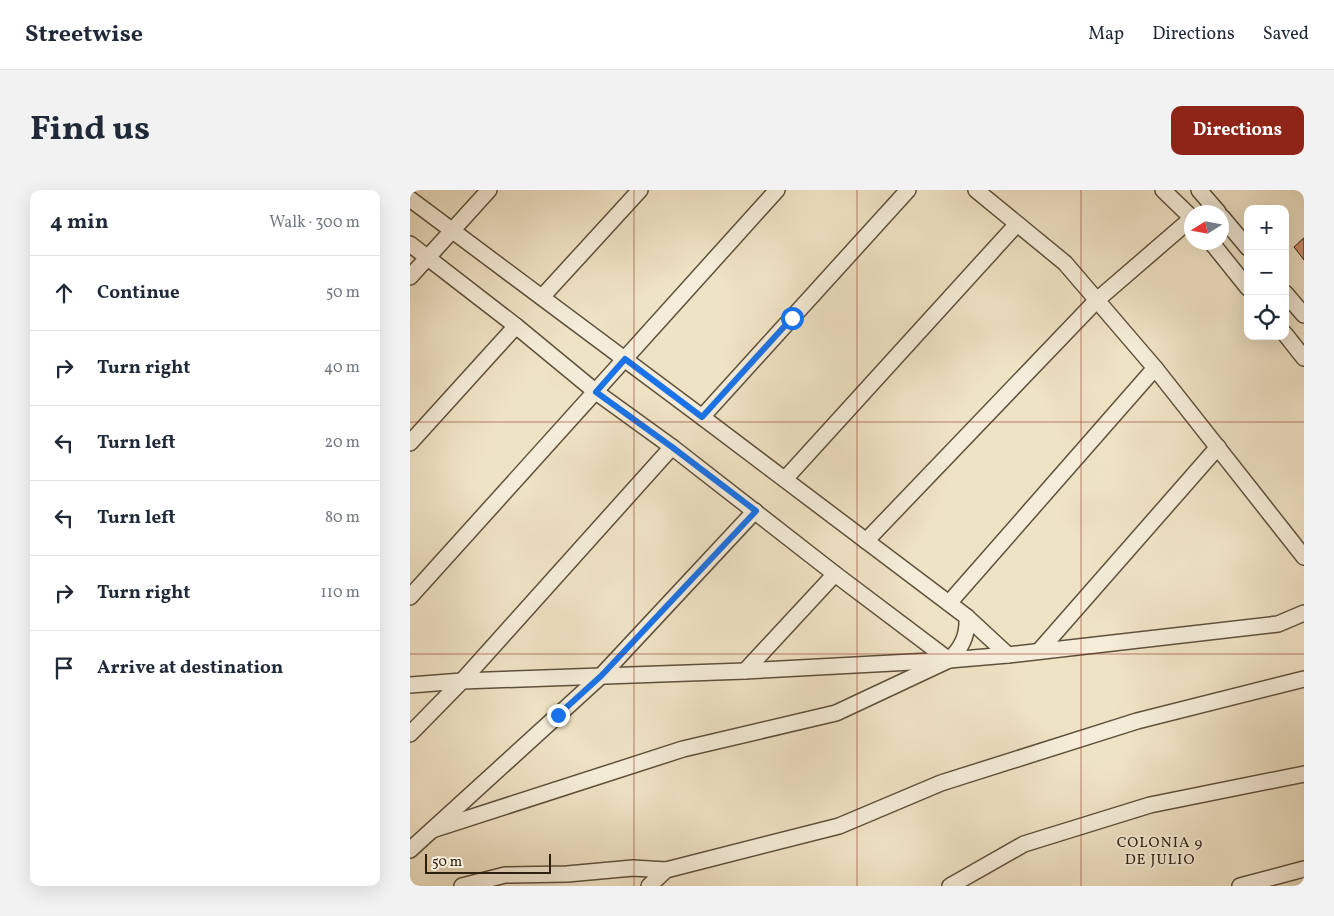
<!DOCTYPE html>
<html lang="en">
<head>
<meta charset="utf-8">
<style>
	body { margin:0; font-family:Vollkorn,serif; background:#f2f2f3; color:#1f2937 }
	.controls { position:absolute; right:15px; top:15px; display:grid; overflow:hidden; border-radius:10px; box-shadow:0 5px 20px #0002 }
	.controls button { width:45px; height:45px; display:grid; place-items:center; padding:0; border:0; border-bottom:1px solid #e0e1e3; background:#fff; color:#1f2937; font:25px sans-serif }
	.compass { position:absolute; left:774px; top:15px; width:45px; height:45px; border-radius:50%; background:#fff; box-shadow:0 5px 20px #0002; rotate:259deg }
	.scale { position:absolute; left:15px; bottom:12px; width:126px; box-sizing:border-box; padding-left:5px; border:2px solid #2d200f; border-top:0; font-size:14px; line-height:18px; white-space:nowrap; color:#2d200f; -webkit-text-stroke:4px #f5edd9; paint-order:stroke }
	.stop { position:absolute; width:15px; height:15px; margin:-11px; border:4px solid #1a73e8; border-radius:50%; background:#fff }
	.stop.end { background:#1a73e8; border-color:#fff; box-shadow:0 1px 5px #0008 }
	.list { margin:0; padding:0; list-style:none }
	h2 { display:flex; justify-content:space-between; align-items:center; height:65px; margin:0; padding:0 20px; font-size:21px }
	h2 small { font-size:16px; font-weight:400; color:#747a83 }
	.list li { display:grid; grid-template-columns:32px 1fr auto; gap:15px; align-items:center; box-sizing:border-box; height:75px; padding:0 20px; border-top:1px solid #e0e1e3 }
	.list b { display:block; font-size:19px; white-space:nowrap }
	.list em { font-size:16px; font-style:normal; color:#747a83 }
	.icon { flex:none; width:28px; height:28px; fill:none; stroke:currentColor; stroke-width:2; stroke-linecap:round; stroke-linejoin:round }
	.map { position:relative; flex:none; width:894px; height:696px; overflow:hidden; border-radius:10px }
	header { display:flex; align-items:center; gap:30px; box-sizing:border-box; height:70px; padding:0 25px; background:#fff; border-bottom:1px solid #e0e1e3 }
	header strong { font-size:24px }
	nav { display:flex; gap:28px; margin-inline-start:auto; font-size:18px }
	.intro { display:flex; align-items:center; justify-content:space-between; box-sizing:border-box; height:120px; padding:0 30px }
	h1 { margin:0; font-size:35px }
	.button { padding:12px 22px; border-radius:10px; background:#8f2418; color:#fff; font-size:18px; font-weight:700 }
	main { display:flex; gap:30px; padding:0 30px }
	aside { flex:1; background:#fff; border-radius:10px; box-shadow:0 5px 20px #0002 }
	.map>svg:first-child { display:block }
	.building { fill:#d08e6d; stroke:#2d200f; filter:url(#shadow) }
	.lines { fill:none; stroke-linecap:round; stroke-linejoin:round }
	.street-casing { stroke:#5e513c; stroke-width:18 }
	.street { stroke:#f5edd9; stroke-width:15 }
	.route { stroke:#1a73e8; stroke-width:6 }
	.grid { fill:none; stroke:#8f2418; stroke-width:1; stroke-opacity:0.55 }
	.labels { text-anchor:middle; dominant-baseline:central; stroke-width:4; stroke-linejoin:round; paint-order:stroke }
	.neighbourhood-label { font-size:15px; letter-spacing:1px; fill:#2d200f; stroke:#f5edd9 }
</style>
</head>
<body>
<header>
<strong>Streetwise</strong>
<nav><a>Map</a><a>Directions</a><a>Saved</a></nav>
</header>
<div class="intro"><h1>Find us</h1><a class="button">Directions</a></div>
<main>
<aside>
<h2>4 min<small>Walk · 300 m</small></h2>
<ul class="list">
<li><svg class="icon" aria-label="ahead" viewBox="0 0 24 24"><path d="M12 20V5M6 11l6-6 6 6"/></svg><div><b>Continue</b></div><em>50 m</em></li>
<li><svg class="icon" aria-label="right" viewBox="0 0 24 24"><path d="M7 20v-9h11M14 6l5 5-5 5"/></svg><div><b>Turn right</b></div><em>40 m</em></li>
<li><svg class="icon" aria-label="left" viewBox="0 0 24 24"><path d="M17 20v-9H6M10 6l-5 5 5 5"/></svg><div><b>Turn left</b></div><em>20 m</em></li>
<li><svg class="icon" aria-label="left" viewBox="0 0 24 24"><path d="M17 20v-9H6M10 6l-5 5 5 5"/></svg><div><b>Turn left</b></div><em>80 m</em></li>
<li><svg class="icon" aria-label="right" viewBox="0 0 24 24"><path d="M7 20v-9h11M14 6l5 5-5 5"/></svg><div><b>Turn right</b></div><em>110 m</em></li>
<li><svg class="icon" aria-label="arrive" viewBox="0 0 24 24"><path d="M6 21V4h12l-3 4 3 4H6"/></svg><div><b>Arrive at destination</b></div></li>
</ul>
</aside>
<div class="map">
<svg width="894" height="696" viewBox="0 0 894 696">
	<defs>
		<filter id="shadow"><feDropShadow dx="4.5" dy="-4.5" stdDeviation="0" flood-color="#0004"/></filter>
	</defs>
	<rect width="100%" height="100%" fill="#efe3c5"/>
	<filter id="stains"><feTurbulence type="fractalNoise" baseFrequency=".004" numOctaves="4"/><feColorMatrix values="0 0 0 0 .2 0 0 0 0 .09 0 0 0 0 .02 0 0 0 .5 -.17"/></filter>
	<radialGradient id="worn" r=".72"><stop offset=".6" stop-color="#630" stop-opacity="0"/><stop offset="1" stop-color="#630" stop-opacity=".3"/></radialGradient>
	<path class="building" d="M 894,48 L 894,70 L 884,57 Z"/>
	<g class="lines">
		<defs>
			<g id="street">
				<path d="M 566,0 L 655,73 L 745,178 L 894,367"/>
				<path d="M 753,0 L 782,28"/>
				<path d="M 789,0 L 808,22"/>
				<path d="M 0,9 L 292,227 L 557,427 L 598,465"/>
				<path d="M 812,27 L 838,58"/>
				<path d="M 801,52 L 838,98"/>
				<path d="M 0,54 L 106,136 L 186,202 L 262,257 L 425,384 L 539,470"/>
				<path d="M 0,87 L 79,0"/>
				<path d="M 875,103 L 894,125"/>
				<path d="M 132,107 L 230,0"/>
				<path d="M 875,144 L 894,168"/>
				<path d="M 292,227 L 498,0"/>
				<path d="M 0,253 L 106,136"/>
				<path d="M 375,289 L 607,34"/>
				<path d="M 456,351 L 687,110 L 782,28"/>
				<path d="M 0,407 L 367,0"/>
				<path d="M 539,413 L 745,178"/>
				<path d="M 630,460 L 808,257"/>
				<path d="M 335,481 L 425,384"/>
				<path d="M 0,495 L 52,491 L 335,481 L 539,470 L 598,465 L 868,434 L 894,423"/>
				<path d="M 0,544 L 52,491 L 262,257"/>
				<path d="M 22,640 L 273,559 L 426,523 L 539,470 C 552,458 558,445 557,427"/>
				<path d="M 0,660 L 191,486 L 345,321"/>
				<path d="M 52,696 L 95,685 L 157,684 L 223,678 L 256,680"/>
				<path d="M 239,696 L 256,680 L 429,636 L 531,593 L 727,531 L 894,489"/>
				<path d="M 540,696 L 614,654 L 740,615 L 894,584"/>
				<path d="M 830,696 L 894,679"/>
			</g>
		</defs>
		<use href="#street" class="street-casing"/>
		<use href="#street" class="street"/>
	</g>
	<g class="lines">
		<path class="route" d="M 148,525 L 191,486 L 346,321 L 262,257 L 186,202 L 215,169 L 292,227 L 382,128"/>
	</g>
	<path class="grid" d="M 224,0 L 224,696M 447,0 L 447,696M 671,0 L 671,696M 0,232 L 894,232M 0,464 L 894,464"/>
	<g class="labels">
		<g class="neighbourhood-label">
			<text x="750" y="653">COLONIA 9<tspan x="750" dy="17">DE JULIO</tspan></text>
		</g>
	</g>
	<rect width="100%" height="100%" filter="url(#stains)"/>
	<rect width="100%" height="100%" fill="url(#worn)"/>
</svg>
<div class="controls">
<button>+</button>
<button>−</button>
<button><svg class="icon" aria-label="locate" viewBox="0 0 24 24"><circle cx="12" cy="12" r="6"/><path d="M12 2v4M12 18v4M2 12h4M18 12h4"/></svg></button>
</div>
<svg class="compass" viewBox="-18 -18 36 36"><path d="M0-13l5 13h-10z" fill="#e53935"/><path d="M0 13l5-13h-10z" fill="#747a83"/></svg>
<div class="scale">50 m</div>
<div class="stop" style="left:382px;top:128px"></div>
<div class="stop end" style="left:148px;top:525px"></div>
</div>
</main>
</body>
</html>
